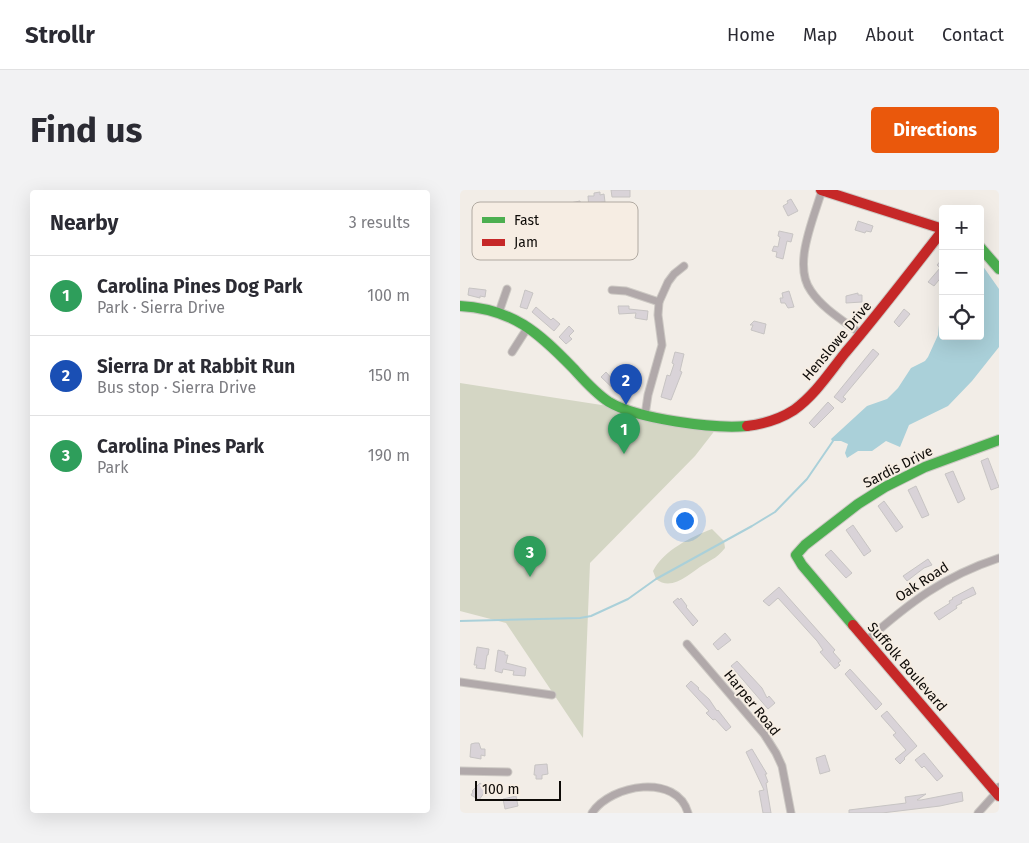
<!DOCTYPE html>
<html lang="en">
<head>
<meta charset="utf-8">
<style>
	body { margin:0; font-family:"Fira Sans",sans-serif; background:#f2f2f3; color:#2b2b33 }
	.controls { position:absolute; right:15px; top:15px; display:grid; overflow:hidden; border-radius:5px; box-shadow:0 5px 20px #0002 }
	.controls button { width:45px; height:45px; display:grid; place-items:center; padding:0; border:0; border-bottom:1px solid #e1e1e2; background:#fff; color:#2b2b33; font:25px sans-serif }
	.scale { position:absolute; left:15px; bottom:12px; width:86px; box-sizing:border-box; padding-left:5px; border:2px solid #0e0b08; border-top:0; font-size:14px; line-height:18px; white-space:nowrap; color:#0e0b08; -webkit-text-stroke:4px #f6ede3; paint-order:stroke }
	.you { position:absolute; left:224px; top:330px; width:18px; height:18px; margin:-12px; border:4px solid #fff; border-radius:50%; background:#1a73e8; box-shadow:0 0 0 8px #1a73e833 }
	.badge { display:grid; place-items:center; width:32px; height:32px; border-radius:50%; background:#ea580c; color:#fff; font-size:16px; font-weight:700 }
	.pin { position:absolute; translate:-50% -41px; filter:drop-shadow(0 1px 2px #0008) }
	.pin::after { content:''; position:absolute; top:26px; width:18px; height:15px; background:inherit; clip-path:polygon(0 0,100% 0,50% 100%) }
	.list { margin:0; padding:0; list-style:none }
	h2 { display:flex; justify-content:space-between; align-items:center; height:65px; margin:0; padding:0 20px; font-size:21px }
	h2 small { font-size:16px; font-weight:400; color:#7c7c81 }
	.list li { display:grid; grid-template-columns:32px 1fr auto; gap:15px; align-items:center; box-sizing:border-box; height:80px; padding:0 20px; border-top:1px solid #e1e1e2 }
	.list b { display:block; font-size:19px; white-space:nowrap }
	.list p { margin:0; font-size:16px; white-space:nowrap; color:#7c7c81 }
	.list em { font-size:16px; font-style:normal; color:#7c7c81 }
	.icon { flex:none; width:28px; height:28px; fill:none; stroke:currentColor; stroke-width:2; stroke-linecap:round; stroke-linejoin:round }
	.map { position:relative; flex:none; width:539px; height:623px; overflow:hidden; border-radius:5px }
	header { display:flex; align-items:center; gap:30px; box-sizing:border-box; height:70px; padding:0 25px; background:#fff; border-bottom:1px solid #e1e1e2 }
	header strong { font-size:24px }
	nav { display:flex; gap:28px; margin-inline-start:auto; font-size:18px }
	.intro { display:flex; align-items:center; justify-content:space-between; box-sizing:border-box; height:120px; padding:0 30px }
	h1 { margin:0; font-size:35px }
	.button { padding:12px 22px; border-radius:5px; background:#ea580c; color:#fff; font-size:18px; font-weight:700 }
	main { display:flex; gap:30px; padding:0 30px }
	aside { flex:1; background:#fff; border-radius:5px; box-shadow:0 5px 20px #0002 }
	.map>svg:first-child { display:block }
	.green { fill:#d4d6c4 }
	.water { fill:#aad0d9 }
	.lines { fill:none; stroke-linecap:round; stroke-linejoin:round }
	.stream { stroke:#aad0d9; stroke-width:2 }
	.building { fill:#d9d3d8; stroke:#c7c4c3 }
	.street-casing { stroke:#cdc9c4; stroke-width:9 }
	.fast-casing { stroke:#cdc9c4; stroke-width:12 }
	.jam-casing { stroke:#cdc9c4; stroke-width:12 }
	.street { stroke:#b1a9aa; stroke-width:7 }
	.fast { stroke:#4caf50; stroke-width:10 }
	.jam { stroke:#c62828; stroke-width:10 }
	.labels { text-anchor:middle; dominant-baseline:central; stroke-width:4; stroke-linejoin:round; paint-order:stroke }
	.street-label { font-size:14px; fill:#0e0b08; stroke:#f6ede3 }
	.key { fill:#f6ede3; stroke:#b0a9a1; stroke-width:1 }
	.key-label { font-size:14px; fill:#0e0b08 }
</style>
</head>
<body>
<header>
<strong>Strollr</strong>
<nav><a>Home</a><a>Map</a><a>About</a><a>Contact</a></nav>
</header>
<div class="intro"><h1>Find us</h1><a class="button">Directions</a></div>
<main>
<aside>
<h2>Nearby<small>3 results</small></h2>
<ul class="list">
<li><span class="badge" style="background:#2e9e5b">1</span><div><b>Carolina Pines Dog Park</b><p>Park · Sierra Drive</p></div><em>100 m</em></li>
<li><span class="badge" style="background:#1a4fb4">2</span><div><b>Sierra Dr at Rabbit Run</b><p>Bus stop · Sierra Drive</p></div><em>150 m</em></li>
<li><span class="badge" style="background:#2e9e5b">3</span><div><b>Carolina Pines Park</b><p>Park</p></div><em>190 m</em></li>
</ul>
</aside>
<div class="map">
<svg width="539" height="623" viewBox="0 0 539 623">
	<rect width="100%" height="100%" fill="#f2ede7"/>
	<g class="green">
		<path d="M 0,193 L 148,216 L 256,239 L 235,266 L 130,373 L 123,548 L 46,433 L 0,421 Z"/>
		<path d="M 252,339 L 264,351 L 265,358 C 258,367 253,369 243,375 C 230,383 212,402 196,389 L 193,381 C 204,360 231,347 252,339 Z"/>
	</g>
	<path class="water" d="M 520,72 L 539,99 L 539,157 L 512,191 L 488,216 L 449,235 L 440,257 L 426,251 L 412,261 L 398,261 L 387,268 L 385,263 L 388,254 L 381,251 L 372,251 L 371,249 L 407,216 L 427,209 L 438,198 L 451,178 L 465,171 L 468,167 L 478,145 L 483,94 L 483,146 L 520,146 Z"/>
	<g class="lines">
		<path class="stream" d="M 0,431 L 120,428 L 131,426 L 168,409 L 196,389 L 292,336 L 315,322 L 347,289 L 373,251"/>
	</g>
	<g class="building">
		<path d="M 151,0 L 170,0 L 170,7 L 152,7 Z"/>
		<path d="M 140,2 L 140,5 L 144,4 L 145,12 L 135,13 L 135,19 L 129,19 L 128,6 L 134,6 L 134,3 Z"/>
		<path d="M 331,9 L 338,21 L 328,26 L 323,16 L 328,13 L 327,11 Z"/>
		<path d="M 120,11 L 122,24 L 115,25 L 113,24 L 112,22 L 104,24 L 103,18 L 105,18 L 105,14 Z"/>
		<path d="M 398,31 L 413,36 L 411,42 L 406,41 L 405,43 L 395,40 Z"/>
		<path d="M 319,41 L 333,44 L 331,52 L 327,51 L 323,69 L 316,67 L 317,62 L 312,61 L 314,56 L 318,57 L 320,47 L 318,46 Z"/>
		<path d="M 483,68 L 483,85 L 474,96 L 468,92 L 480,78 L 477,75 Z"/>
		<path d="M 9,98 L 26,100 L 25,107 L 20,106 L 20,108 L 8,105 Z"/>
		<path d="M 65,100 L 73,103 L 67,119 L 60,117 Z"/>
		<path d="M 329,101 L 334,117 L 328,118 L 325,113 L 321,113 L 320,108 L 323,108 L 322,103 Z"/>
		<path d="M 398,103 L 398,105 L 402,105 L 402,112 L 386,113 L 386,106 Z"/>
		<path d="M 158,116 L 169,116 L 169,119 L 188,121 L 187,130 L 175,128 L 176,123 L 159,124 Z"/>
		<path d="M 76,117 L 91,130 L 93,128 L 100,134 L 94,141 L 72,122 Z"/>
		<path d="M 444,119 L 450,124 L 439,137 L 434,132 Z"/>
		<path d="M 294,131 L 306,134 L 304,144 L 291,140 L 293,135 L 290,135 Z"/>
		<path d="M 109,136 L 114,141 L 109,146 L 112,149 L 106,154 L 99,147 Z"/>
		<path d="M 413,159 L 419,164 L 383,207 L 386,209 L 382,213 L 374,207 Z"/>
		<path d="M 215,162 L 224,164 L 220,181 L 222,182 L 211,210 L 201,207 L 207,185 L 210,186 L 214,174 L 212,173 Z"/>
		<path d="M 146,182 L 153,190 L 163,198 L 159,204 L 141,187 Z"/>
		<path d="M 368,212 L 374,218 L 354,238 L 349,233 Z"/>
		<path d="M 528,268 L 539,297 L 531,300 L 521,271 Z"/>
		<path d="M 493,281 L 505,309 L 498,313 L 485,284 Z"/>
		<path d="M 456,296 L 469,325 L 462,328 L 448,300 Z"/>
		<path d="M 424,311 L 443,337 L 436,342 L 418,316 Z"/>
		<path d="M 393,335 L 411,361 L 404,366 L 386,340 Z"/>
		<path d="M 371,360 L 392,383 L 386,388 L 365,365 Z"/>
		<path d="M 468,369 L 472,375 L 464,378 L 447,391 L 443,386 Z"/>
		<path d="M 319,397 L 375,460 L 373,462 L 381,471 L 378,473 L 380,475 L 375,479 L 360,462 L 363,460 L 357,451 L 318,408 L 309,416 L 303,411 Z"/>
		<path d="M 513,397 L 516,404 L 501,411 L 502,413 L 496,416 L 497,418 L 479,430 L 474,423 L 490,413 L 489,411 L 493,409 L 492,408 Z"/>
		<path d="M 218,408 L 219,410 L 221,408 L 227,416 L 226,417 L 238,431 L 233,436 L 213,412 Z"/>
		<path d="M 265,443 L 271,450 L 258,460 L 253,454 Z"/>
		<path d="M 17,457 L 29,459 L 28,465 L 27,465 L 25,479 L 16,478 L 17,475 L 14,475 Z"/>
		<path d="M 38,460 L 45,462 L 45,465 L 48,465 L 46,473 L 66,478 L 65,486 L 53,485 L 54,481 L 43,479 L 42,483 L 35,481 Z"/>
		<path d="M 277,471 L 302,498 L 307,508 L 309,506 L 315,513 L 308,519 L 271,476 Z"/>
		<path d="M 390,479 L 422,514 L 416,520 L 385,484 Z"/>
		<path d="M 231,491 L 239,498 L 238,499 L 249,509 L 257,521 L 258,520 L 271,537 L 266,541 L 255,529 L 253,530 L 246,523 L 249,521 L 226,496 Z"/>
		<path d="M 427,521 L 457,556 L 444,568 L 445,569 L 440,574 L 435,569 L 446,560 L 433,545 L 436,543 L 421,526 Z"/>
		<path d="M 15,553 L 19,553 L 21,559 L 25,559 L 25,566 L 21,565 L 21,569 L 10,567 L 11,554 Z"/>
		<path d="M 292,559 L 307,584 L 305,584 L 308,592 L 306,593 L 311,623 L 303,623 L 299,601 L 304,600 L 286,562 Z"/>
		<path d="M 464,563 L 483,586 L 477,591 L 464,576 L 462,578 L 455,570 Z"/>
		<path d="M 365,565 L 370,581 L 360,584 L 356,568 Z"/>
		<path d="M 87,574 L 88,584 L 82,585 L 82,589 L 76,589 L 76,585 L 74,585 L 75,575 Z"/>
		<path d="M 20,593 L 29,600 L 26,604 L 24,603 L 19,610 L 11,605 L 13,602 L 12,601 Z"/>
		<path d="M 502,602 L 503,611 L 480,616 L 422,623 L 389,623 L 389,620 L 446,613 L 445,607 L 466,604 L 457,610 L 461,610 Z"/>
		<path d="M 56,606 L 58,616 L 45,619 L 43,609 Z"/>
	</g>
	<g class="lines">
		<defs>
			<g id="street">
				<path d="M 362,0 C 354,28 332,75 351,101 C 363,119 384,131 401,144"/>
				<path d="M 152,100 L 166,101 L 199,112"/>
				<path d="M 39,122 L 47,99"/>
				<path d="M 52,162 L 68,137"/>
				<path d="M 185,225 L 188,205 L 202,155 L 198,125 L 199,112 L 208,92 L 214,84 L 224,76"/>
				<path d="M 406,451 C 449,413 484,386 539,368"/>
				<path d="M 227,454 L 304,544 L 316,563 L 322,576 L 331,623"/>
				<path d="M 0,492 L 92,505"/>
				<path d="M 0,581 L 48,582"/>
				<path d="M 132,623 C 151,594 217,583 228,623"/>
				<path d="M 518,623 L 536,603 L 539,597"/>
			</g>
			<g id="fast">
				<path d="M 520,57 L 539,79"/>
				<path d="M 0,116 C 53,119 78,142 113,178 C 124,190 135,203 149,212 C 177,229 254,239 287,236"/>
				<path d="M 393,435 L 342,375 L 336,365 L 345,355 L 398,314 L 425,297 L 465,277 L 539,250"/>
			</g>
			<g id="jam">
				<path d="M 361,0 L 483,39"/>
				<path d="M 287,236 C 303,234 320,229 334,220 C 355,205 369,183 385,163 C 419,123 451,81 483,40"/>
				<path d="M 393,435 L 539,606"/>
			</g>
		</defs>
		<use href="#street" class="street-casing"/>
		<use href="#fast" class="fast-casing"/>
		<use href="#jam" class="jam-casing"/>
		<use href="#street" class="street"/>
		<use href="#fast" class="fast"/>
		<use href="#jam" class="jam"/>
	</g>
	<g class="labels">
		<g class="street-label">
			<text transform="translate(377 151) rotate(-50)">Henslowe Drive</text>
			<text transform="translate(438 277) rotate(-27)">Sardis Drive</text>
			<text transform="translate(462 392) rotate(-33)">Oak Road</text>
			<text transform="translate(447 477) rotate(49)">Suffolk Boulevard</text>
			<text transform="translate(292 513) rotate(51)">Harper Road</text>
		</g>
	</g>
	<rect x="12" y="12" width="166" height="58" rx="8" class="key"/>
	<rect x="22" y="27" width="23" height="6" fill="#4caf50"/>
	<rect x="22" y="49" width="23" height="7" fill="#c62828"/>
	<g class="key-label">
		<text x="54" y="35">Fast</text>
		<text x="54" y="57">Jam</text>
	</g>
</svg>
<div class="controls">
<button>+</button>
<button>−</button>
<button><svg class="icon" aria-label="locate" viewBox="0 0 24 24"><circle cx="12" cy="12" r="6"/><path d="M12 2v4M12 18v4M2 12h4M18 12h4"/></svg></button>
</div>
<div class="scale">100 m</div>
<div class="you"></div>
<div class="pin badge" style="left:164px;top:264px;background:#2e9e5b">1</div>
<div class="pin badge" style="left:166px;top:215px;background:#1a4fb4">2</div>
<div class="pin badge" style="left:70px;top:387px;background:#2e9e5b">3</div>
</div>
</main>
</body>
</html>
